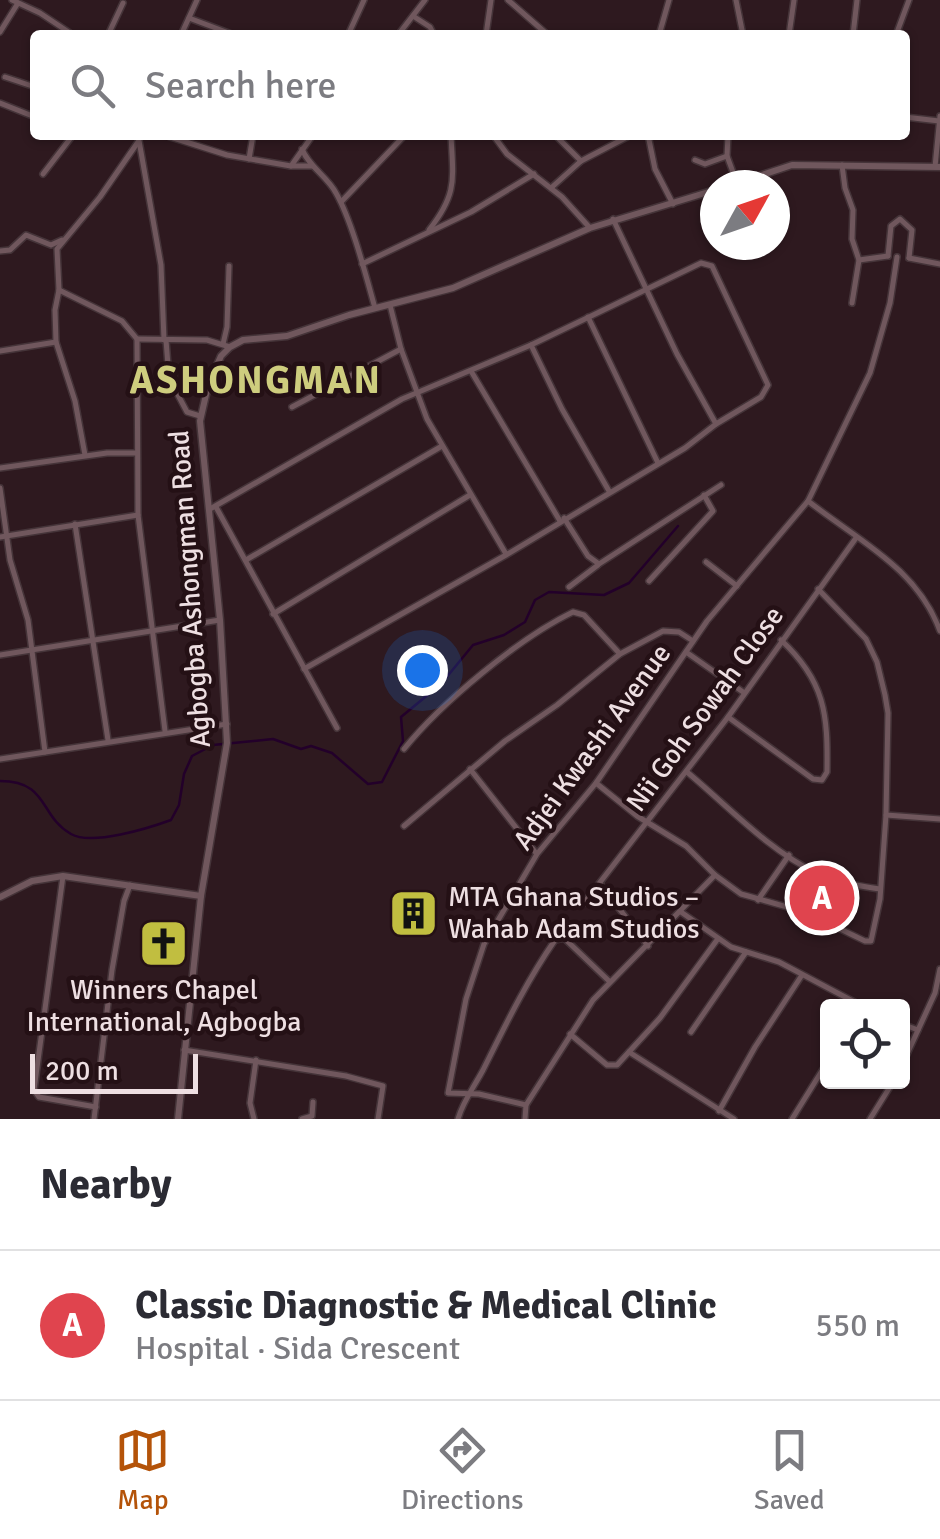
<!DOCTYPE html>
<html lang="en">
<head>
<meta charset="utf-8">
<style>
	body { margin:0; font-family:Signika,sans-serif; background:#f2f2f3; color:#2b2b33 }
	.controls { position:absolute; right:30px; bottom:30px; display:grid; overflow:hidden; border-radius:10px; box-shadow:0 2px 8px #0004 }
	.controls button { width:90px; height:90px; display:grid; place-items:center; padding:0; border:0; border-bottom:2px solid #e1e1e2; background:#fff; color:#2b2b33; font:50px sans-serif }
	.compass { position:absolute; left:700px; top:170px; width:90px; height:90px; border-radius:50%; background:#fff; box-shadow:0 2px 8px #0004; rotate:50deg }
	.scale { position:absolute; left:30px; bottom:25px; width:168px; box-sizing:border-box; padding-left:10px; border:5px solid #eedfe2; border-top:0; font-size:28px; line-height:35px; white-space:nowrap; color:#eedfe2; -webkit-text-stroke:8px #241015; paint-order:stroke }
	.you { position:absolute; left:422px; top:670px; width:35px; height:35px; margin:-25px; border:8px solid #fff; border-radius:50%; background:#1a73e8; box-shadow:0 0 0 15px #1a73e833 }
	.badge { display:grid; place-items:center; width:65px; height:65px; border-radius:50%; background:#b45309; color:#fff; font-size:32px; font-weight:700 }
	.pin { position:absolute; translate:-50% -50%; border:5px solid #fff; box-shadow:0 2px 10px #0006 }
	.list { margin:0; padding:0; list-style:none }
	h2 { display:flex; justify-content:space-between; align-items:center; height:130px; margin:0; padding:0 40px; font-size:42px }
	h2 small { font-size:32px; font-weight:400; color:#7c7c81 }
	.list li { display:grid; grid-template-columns:65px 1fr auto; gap:30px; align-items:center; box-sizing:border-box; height:150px; padding:0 40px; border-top:2px solid #e1e1e2 }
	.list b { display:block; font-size:38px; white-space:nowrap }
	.list p { margin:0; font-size:32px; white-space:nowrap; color:#7c7c81 }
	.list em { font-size:32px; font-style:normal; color:#7c7c81 }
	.icon { flex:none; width:55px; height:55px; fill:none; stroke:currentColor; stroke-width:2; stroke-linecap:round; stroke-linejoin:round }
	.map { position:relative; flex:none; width:940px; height:1119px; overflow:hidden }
	.search { position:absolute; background:#fff; box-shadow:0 2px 8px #0004; left:30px; right:30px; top:30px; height:110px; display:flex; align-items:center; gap:25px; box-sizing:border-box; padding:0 35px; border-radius:10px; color:#7c7c81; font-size:38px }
	.sheet { height:280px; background:#fff }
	nav { display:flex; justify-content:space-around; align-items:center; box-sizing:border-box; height:140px; border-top:2px solid #e1e1e2; background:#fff; font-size:28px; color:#7c7c81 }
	nav a { display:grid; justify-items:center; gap:5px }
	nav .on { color:#b45309 }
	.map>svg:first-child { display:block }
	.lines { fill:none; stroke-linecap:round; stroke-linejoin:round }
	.stream { stroke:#23002a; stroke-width:2.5 }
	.minor-casing { stroke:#453439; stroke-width:8 }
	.tertiary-casing { stroke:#453439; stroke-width:9 }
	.minor { stroke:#70575d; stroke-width:5 }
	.tertiary { stroke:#70575d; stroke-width:6 }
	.labels { text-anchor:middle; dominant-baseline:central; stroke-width:9; stroke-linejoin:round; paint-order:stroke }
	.street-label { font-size:28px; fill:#eedfe2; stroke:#241015 }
	.poi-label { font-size:28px; fill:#eedfe2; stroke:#241015; text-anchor:start }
	.district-label { font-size:38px; font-weight:bold; letter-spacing:2.5px; fill:#cecd7e; stroke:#241015 }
</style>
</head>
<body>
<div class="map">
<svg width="940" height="1119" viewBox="0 0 940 1119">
	<rect width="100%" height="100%" fill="#2e191f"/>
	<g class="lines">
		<path class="stream" d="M 0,781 C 49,781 39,816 71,834 C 92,846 149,828 171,820 L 179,805 L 184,774 L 192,756 L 213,745 L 273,739 L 301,749 L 311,746 L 332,753 L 368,784 L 382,782 L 403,741 L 401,717 L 441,684 L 473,645 L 504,635 L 525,622 L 535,600 L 549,592 L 604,595 L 629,583 L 678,526"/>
		<defs>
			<g id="minor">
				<path d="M 12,0 L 40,13 L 73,35"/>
				<path d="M 508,0 L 548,35"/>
				<path d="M 736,0 L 743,35"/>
				<path d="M 413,16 L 430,27 L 434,35"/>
				<path d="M 189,18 L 234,35"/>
				<path d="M 0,32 L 18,3"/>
				<path d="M 321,34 L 321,35"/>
				<path d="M 108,35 L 123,3"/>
				<path d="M 181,35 L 197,0"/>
				<path d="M 348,35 L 364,0"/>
				<path d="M 398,35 L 425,0"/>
				<path d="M 486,35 L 491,0"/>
				<path d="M 659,35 L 669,0"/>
				<path d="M 789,35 L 794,0"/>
				<path d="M 853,35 L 857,0"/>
				<path d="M 896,35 L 909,0"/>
				<path d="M 5,77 L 35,87"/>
				<path d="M 0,103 L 35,117"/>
				<path d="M 905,117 L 939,121"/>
				<path d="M 138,135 L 161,265 L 164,340"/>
				<path d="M 164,135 L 227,155 L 291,166 L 313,135"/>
				<path d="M 493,135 L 507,154 L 562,197 L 590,228"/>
				<path d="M 555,135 L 581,161"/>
				<path d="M 648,135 L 655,169 L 673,204"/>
				<path d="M 728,135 L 727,156 L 737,183"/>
				<path d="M 302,149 C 309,167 327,176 336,193 C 352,221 366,276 375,308"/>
				<path d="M 249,159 L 253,135"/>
				<path d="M 695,160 L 705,164 L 727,156"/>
				<path d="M 842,165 L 845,188 L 853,210 L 852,239 L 859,260 L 852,303"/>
				<path d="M 291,166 L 312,166"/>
				<path d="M 935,167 L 940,116"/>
				<path d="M 43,174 L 73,135"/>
				<path d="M 551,188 L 581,161 L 631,135"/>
				<path d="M 341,202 L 405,135"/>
				<path d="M 613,219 L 677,354 L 716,424"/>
				<path d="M 429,230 C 458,193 453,179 451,135"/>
				<path d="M 0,251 L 10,250 L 26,235 L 51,245 L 62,240"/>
				<path d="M 888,256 L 891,226 L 900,219 L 912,230 L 909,258"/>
				<path d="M 909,258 L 940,264"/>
				<path d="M 859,260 L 888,256"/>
				<path d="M 362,264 L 471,212 L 534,174"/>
				<path d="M 59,290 L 122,321 L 137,339 L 138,515 L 165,731"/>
				<path d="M 390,305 L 401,349 L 427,419 L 506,554"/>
				<path d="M 588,317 L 658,463"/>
				<path d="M 137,339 L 207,340 L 230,347"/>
				<path d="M 166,340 L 169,378 L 187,412 L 200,416"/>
				<path d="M 223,344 L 227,327 L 229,266"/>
				<path d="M 531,345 L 562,409 L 609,491"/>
				<path d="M 0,351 L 56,342"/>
				<path d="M 471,371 L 560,521"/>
				<path d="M 292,407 L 401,349"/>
				<path d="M 85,455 L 75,401 L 56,342 L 55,310 L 59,290 L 57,249 L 100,197 L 138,142"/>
				<path d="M 0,468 L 107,453 L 135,453"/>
				<path d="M 0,488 L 10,560 L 28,620 L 45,752"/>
				<path d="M 808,501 C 859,541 917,568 940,631"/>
				<path d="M 216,507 L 337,728"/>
				<path d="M 210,509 L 402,399 L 531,345 L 701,263 L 712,266 L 768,385 L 761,397 L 716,424 L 685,448 L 506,555 L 304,669"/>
				<path d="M 564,518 L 588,556 L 599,564 L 721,485"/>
				<path d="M 75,524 L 108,740"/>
				<path d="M 0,537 L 138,515"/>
				<path d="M 246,560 L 442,446"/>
				<path d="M 706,562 L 737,586"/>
				<path d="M 649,581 L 713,511 L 704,495"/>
				<path d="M 569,587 L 598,565"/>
				<path d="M 273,614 L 470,495"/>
				<path d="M 686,652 L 743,692"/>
				<path d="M 0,655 L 220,620"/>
				<path d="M 728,717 L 813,779 L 822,780 L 827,772 C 828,714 825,681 781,640"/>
				<path d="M 404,749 C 441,703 519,638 573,612 L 584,615 L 620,654"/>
				<path d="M 0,759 L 227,724"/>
				<path d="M 470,769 L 536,853"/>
				<path d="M 687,772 C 729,807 768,850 818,874 C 837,883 860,886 880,889"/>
				<path d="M 596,783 L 637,816 L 686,846 L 715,875 L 741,894 L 805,912 L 865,941 L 871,941 L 880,899 L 886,815 L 888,713 L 885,695 L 877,662 L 866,639 L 818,589"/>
				<path d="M 886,815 L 940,819"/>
				<path d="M 404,826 L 505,741 L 557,705 L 620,654 L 663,631 L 679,632 L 693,641"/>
				<path d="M 63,876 L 34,1090 L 39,1097 L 96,1107"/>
				<path d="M 601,885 L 648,946"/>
				<path d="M 758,900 L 789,855"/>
				<path d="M 584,903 L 728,717 L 856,538"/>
				<path d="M 681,912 L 731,947 L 779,962 L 862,1006"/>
				<path d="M 902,1024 L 918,1030"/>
				<path d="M 691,1032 L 746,952"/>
				<path d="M 570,1034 L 607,1065 L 617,1065 L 660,1018 L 717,940"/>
				<path d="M 184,1050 L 346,1076 L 383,1086 L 378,1119"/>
				<path d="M 629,1052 L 734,1119"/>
				<path d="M 902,1065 L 935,993 L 940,969"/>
				<path d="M 526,1105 L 479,1094 L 448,1093 L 466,999 L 484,944 L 537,854 L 596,783 L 707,621 L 808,501 L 870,373 L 890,303 L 897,257"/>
				<path d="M 719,1111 L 755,1047 L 802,975"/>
				<path d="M 94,1119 L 112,970 L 124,901 L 130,885"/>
				<path d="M 254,1119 L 250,1103 L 256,1060"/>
				<path d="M 302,1119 L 312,1116 L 313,1102"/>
				<path d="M 458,1119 C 463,1101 474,1087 483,1070 C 505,1026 526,982 555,940 L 564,938 L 609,981"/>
				<path d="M 525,1119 L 526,1105 L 593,1000 L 715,875"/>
				<path d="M 792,1119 L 828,1061"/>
				<path d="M 870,1119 L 893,1082"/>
			</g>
			<g id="tertiary">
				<path d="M 732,185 L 792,165 L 940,167"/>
				<path d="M 0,897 L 32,881 L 63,876 L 201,896"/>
				<path d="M 178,1119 L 201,896 L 227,743 L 220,620 L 200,421 L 208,386 L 221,356 L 230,347 L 243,340 L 287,336 L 349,315 L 453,288 L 590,228 L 715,190"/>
			</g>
		</defs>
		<use href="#minor" class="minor-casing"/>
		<use href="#tertiary" class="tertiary-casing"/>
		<use href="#minor" class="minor"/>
		<use href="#tertiary" class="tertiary"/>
	</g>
	<defs>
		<symbol id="building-square" viewBox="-11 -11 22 22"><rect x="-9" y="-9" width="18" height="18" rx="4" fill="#c1be40" stroke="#241015"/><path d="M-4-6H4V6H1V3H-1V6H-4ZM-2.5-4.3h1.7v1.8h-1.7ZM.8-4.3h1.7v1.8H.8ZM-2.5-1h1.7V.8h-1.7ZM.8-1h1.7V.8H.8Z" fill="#111"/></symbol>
		<symbol id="church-square" viewBox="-11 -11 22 22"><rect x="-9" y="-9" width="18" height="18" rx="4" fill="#c1be40" stroke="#241015"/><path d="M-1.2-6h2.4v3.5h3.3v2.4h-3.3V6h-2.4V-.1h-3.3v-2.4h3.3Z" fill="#111"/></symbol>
	</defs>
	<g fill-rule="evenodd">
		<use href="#building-square" x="386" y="886" width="55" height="55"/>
		<use href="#church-square" x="136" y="916" width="55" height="55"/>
	</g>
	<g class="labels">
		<g class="street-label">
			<text transform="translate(190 589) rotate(-94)">Agbogba Ashongman Road</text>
			<text transform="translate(705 709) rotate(-54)">Nii Goh Sowah Close</text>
			<text transform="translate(592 747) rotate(-54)">Adjei Kwashi Avenue</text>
		</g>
		<g class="poi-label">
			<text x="448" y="897">MTA Ghana Studios –<tspan x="448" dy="32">Wahab Adam Studios</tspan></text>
			<text x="164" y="990" text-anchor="middle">Winners Chapel<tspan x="164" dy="32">International, Agbogba</tspan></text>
		</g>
		<g class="district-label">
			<text x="256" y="380">ASHONGMAN</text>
		</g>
	</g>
</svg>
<div class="controls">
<button><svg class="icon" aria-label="locate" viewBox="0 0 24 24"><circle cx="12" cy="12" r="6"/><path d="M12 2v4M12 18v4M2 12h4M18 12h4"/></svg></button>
</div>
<svg class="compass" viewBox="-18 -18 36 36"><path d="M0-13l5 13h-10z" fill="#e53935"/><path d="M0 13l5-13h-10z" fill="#7c7c81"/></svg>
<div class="scale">200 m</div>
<div class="you"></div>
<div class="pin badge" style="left:822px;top:898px;background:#e0444e">A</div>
<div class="search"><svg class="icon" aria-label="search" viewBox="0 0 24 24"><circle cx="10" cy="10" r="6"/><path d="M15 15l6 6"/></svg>Search here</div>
</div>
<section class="sheet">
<h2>Nearby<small></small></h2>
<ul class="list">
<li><span class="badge" style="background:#e0444e">A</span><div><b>Classic Diagnostic &amp; Medical Clinic</b><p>Hospital · Sida Crescent</p></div><em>550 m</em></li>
</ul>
</section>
<nav>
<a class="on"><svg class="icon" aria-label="map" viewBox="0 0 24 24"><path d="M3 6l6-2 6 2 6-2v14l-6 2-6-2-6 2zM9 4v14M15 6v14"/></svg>Map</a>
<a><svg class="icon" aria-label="directions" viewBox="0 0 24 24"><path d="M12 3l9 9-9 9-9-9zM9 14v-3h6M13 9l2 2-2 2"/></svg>Directions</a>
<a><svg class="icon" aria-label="saved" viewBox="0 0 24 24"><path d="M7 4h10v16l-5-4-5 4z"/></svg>Saved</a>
</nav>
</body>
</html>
